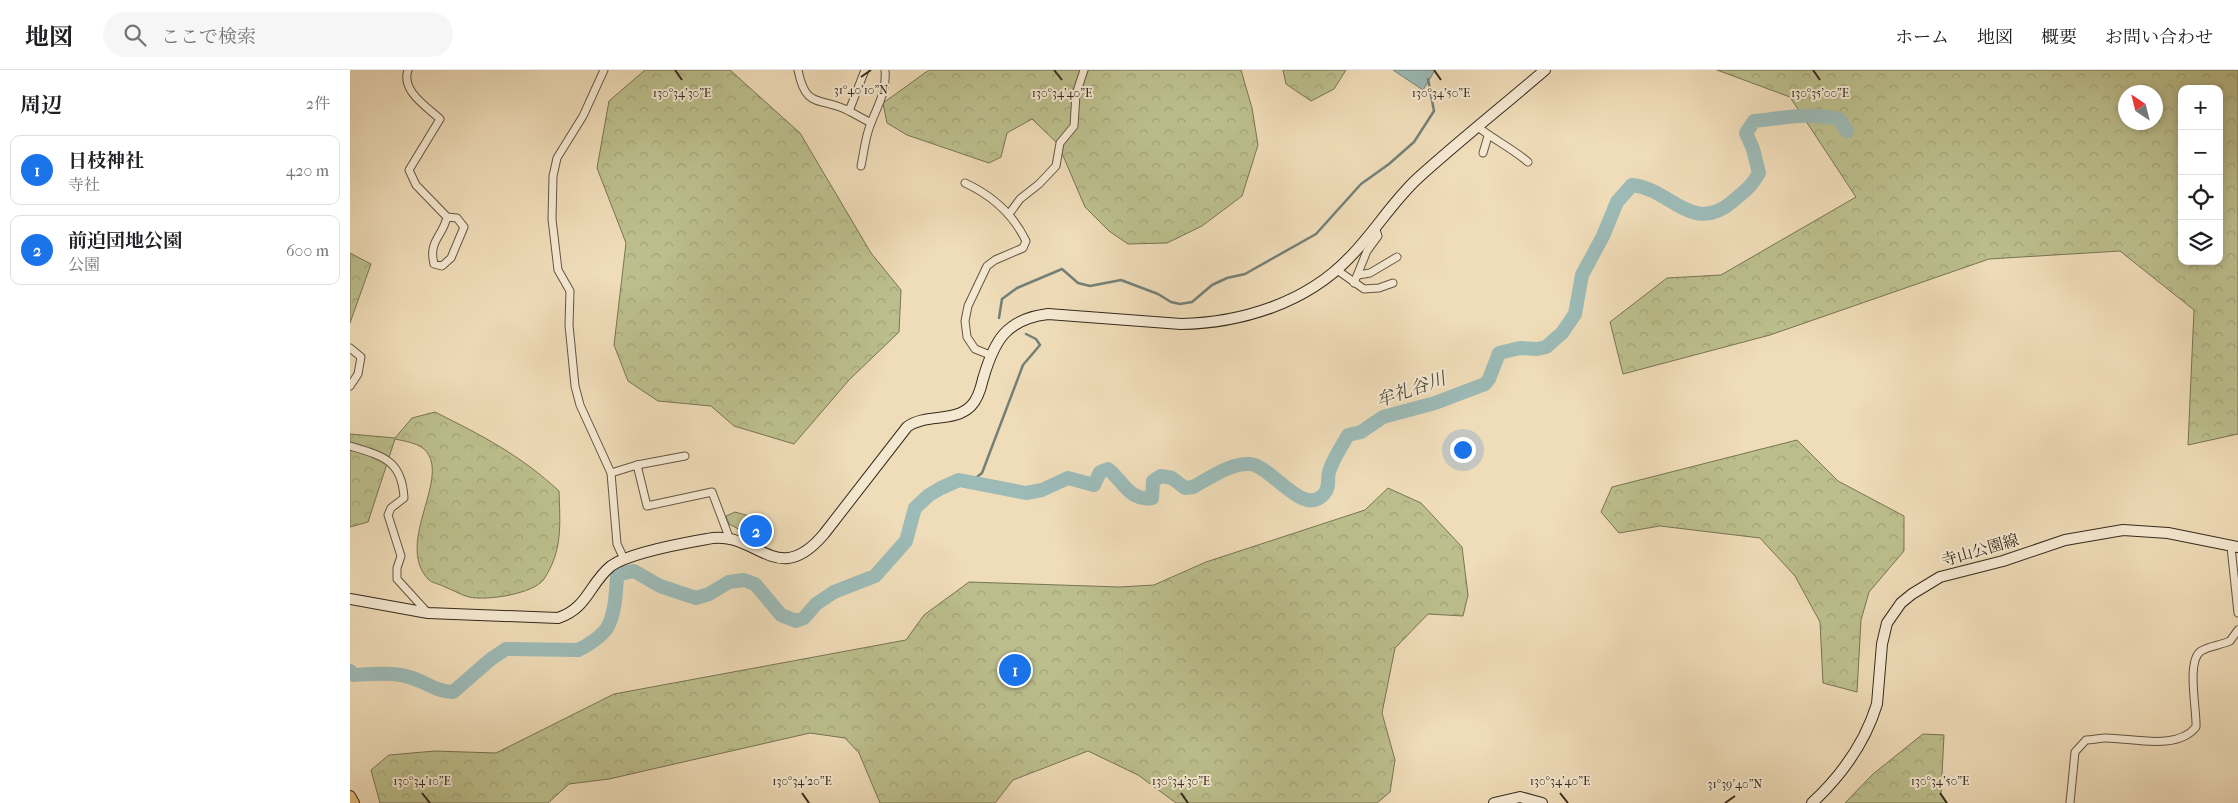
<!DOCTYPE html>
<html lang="ja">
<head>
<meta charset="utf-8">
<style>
	body { margin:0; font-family:"IM FELL French Canon","Noto Serif JP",serif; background:#f6f6f6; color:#202124 }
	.controls { position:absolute; right:15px; top:15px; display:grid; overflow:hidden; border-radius:10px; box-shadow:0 2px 8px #0003 }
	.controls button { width:45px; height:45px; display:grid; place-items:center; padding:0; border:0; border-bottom:1px solid #e0e0e0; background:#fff; color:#202124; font:25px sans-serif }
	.compass { position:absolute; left:1768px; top:15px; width:45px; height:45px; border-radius:50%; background:#fff; box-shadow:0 2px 8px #0003; rotate:325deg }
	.you { position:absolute; left:1112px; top:379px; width:18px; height:18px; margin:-12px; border:4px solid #fff; border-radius:50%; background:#1a73e8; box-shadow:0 0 0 8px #1a73e833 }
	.badge { display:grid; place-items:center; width:32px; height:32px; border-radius:50%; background:#1a73e8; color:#fff; font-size:16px; font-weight:700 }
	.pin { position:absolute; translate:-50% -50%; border:2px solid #fff; box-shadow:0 1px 5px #0006 }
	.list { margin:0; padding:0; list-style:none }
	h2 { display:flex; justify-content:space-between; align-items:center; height:65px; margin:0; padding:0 20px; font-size:21px }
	h2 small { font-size:16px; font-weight:400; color:#757577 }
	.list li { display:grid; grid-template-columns:32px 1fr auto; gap:15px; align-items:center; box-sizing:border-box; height:70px; margin:0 10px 10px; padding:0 10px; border:1px solid #e0e0e0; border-radius:10px }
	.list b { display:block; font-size:19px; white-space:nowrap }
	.list p { margin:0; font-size:16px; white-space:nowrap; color:#757577 }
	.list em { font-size:16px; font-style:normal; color:#757577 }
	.icon { flex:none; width:28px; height:28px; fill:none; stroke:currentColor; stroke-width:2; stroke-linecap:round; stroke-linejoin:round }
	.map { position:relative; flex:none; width:1888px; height:733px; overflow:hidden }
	header { display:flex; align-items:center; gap:30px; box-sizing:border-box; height:70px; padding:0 25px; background:#fff; border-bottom:1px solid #e0e0e0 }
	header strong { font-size:24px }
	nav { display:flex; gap:28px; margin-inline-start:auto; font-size:18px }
	.search { width:350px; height:45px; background:#f6f6f6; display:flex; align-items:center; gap:12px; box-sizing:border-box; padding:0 18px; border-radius:28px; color:#757577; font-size:19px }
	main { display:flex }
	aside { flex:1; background:#fff }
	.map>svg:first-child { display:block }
	.forest { fill:url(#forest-crowns); stroke:#787454; fill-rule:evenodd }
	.park { fill:#bcbf8d; stroke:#787454 }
	.water { fill:#9cbab6; stroke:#738078 }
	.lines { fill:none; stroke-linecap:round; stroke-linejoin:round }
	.stream { stroke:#738078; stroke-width:2.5 }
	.river { stroke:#9cbab6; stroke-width:14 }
	.street-casing { stroke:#645643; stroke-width:9 }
	.secondary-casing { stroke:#352a1c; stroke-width:12 }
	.primary-casing { stroke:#352a1c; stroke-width:12 }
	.street { stroke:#f5e8d1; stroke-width:7 }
	.secondary { stroke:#f5e8d1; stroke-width:10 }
	.primary { stroke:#e8be7c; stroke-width:10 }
	.ticks { fill:none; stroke:#352a1c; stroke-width:2 }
	.labels { text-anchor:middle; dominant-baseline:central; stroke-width:4; stroke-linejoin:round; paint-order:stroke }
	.street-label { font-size:16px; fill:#352a1c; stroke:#f5e8d1 }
	.water-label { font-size:18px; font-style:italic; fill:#4f4e42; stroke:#f5e8d1 }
	.ticks-label { font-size:12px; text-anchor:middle; fill:#352a1c; stroke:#f5e8d1; stroke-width:4; stroke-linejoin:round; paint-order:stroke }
</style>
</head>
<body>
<header>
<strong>地図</strong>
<div class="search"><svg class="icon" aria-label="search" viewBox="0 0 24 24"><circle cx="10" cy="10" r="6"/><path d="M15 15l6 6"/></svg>ここで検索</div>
<nav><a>ホーム</a><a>地図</a><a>概要</a><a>お問い合わせ</a></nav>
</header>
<main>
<aside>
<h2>周辺<small>2件</small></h2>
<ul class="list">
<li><span class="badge">1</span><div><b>日枝神社</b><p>寺社</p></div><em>420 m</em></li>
<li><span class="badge">2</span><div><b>前迫団地公園</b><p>公園</p></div><em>600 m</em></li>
</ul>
</aside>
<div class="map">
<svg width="1888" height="733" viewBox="0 0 1888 733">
	<defs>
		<pattern id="forest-crowns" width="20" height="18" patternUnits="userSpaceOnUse" patternTransform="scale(1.25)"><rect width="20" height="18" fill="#bcbf8d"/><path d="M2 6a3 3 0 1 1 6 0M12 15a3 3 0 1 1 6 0" fill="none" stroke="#a2a479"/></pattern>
	</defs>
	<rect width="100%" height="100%" fill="#efdcb8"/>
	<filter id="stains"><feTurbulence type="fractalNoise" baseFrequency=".004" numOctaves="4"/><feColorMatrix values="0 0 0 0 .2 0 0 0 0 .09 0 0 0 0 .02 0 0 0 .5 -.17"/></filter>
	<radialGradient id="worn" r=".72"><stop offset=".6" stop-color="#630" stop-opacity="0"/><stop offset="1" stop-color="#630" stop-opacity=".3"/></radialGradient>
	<g class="forest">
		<path d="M 295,0 L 380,0 L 450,63 L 521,183 L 551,220 L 549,262 L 499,310 L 444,374 L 384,356 L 361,336 L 308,331 L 278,311 L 264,275 L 276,173 L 247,98 L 259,31 Z"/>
		<path d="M 579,0 L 891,0 L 902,38 L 908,75 L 892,126 L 852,156 L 817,173 L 778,174 L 759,161 L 735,137 L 708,74 L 682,49 L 657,63 L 651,87 L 639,93 L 557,65 L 537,53 L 533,33 Z"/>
		<path d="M 933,0 L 996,0 L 984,19 L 961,31 L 936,14 Z"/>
		<path d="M 1367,0 L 1888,0 L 1888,364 L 1838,375 L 1844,240 L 1770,181 L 1639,189 L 1420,265 L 1273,304 L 1260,252 L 1317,208 L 1371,205 L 1506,127 L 1440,27 ZM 1832,19 L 1869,19 L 1869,191 L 1832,191 ZM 1776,22 L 1806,22 L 1806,52 L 1776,52 Z"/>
		<path d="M 0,183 L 21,194 L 0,253 Z"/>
		<path d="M 85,342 C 133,366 170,385 209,421 C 210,454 213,480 194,509 C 184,524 136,531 119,527 C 111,525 103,520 95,517 C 90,514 81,513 78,509 C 44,472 103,406 74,379 C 67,373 54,371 45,369 L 18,452 L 0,457 L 0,364 L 45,368 L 62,348 Z"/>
		<path d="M 1447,370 L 1488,411 L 1554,446 L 1554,481 L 1519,522 L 1511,550 L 1507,622 L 1473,613 L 1470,552 L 1445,506 L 1410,468 L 1310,456 L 1269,463 L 1251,442 L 1262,417 Z"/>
		<path d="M 1038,418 L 1071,433 L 1112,477 L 1118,525 L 1113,546 L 1078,544 L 1045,578 L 1032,643 L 1045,690 L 1040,722 L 1027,733 L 826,733 L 788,705 L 738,681 L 663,710 L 645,733 L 530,733 L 509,683 L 495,668 L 460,663 L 259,709 L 219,714 L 198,733 L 30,733 L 21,700 L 39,685 L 85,681 L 146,683 L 264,624 L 556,570 L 574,545 L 619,512 L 770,517 L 804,515 L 856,492 L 1015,440 Z"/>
		<path d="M 1573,664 L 1594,665 L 1591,724 L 1596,733 L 1495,733 L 1523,704 Z"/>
	</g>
	<path class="park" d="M 385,442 L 421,452 L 417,474 L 379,454 L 376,446 Z"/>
	<path class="water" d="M 1043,0 L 1085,0 L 1073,20 Z"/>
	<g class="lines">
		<g class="stream">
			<path d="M 649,248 L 652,229 L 667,218 L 712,199 L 728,213 L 740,216 L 771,210 L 808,224 L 821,232 L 830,234 L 842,232 L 862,215 L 877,208 L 895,204 L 966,164 L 1011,114 L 1039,94 L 1064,72 L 1084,41 L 1078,9"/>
			<path d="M 622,411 L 632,403 L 673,295 L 690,275 L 686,269 L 676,264"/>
		</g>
		<path class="river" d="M 0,601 L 4,605 C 22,604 42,602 59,607 C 77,612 84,621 103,622 L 141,589 L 156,579 L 228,580 C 237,576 252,566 257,558 C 265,545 266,523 267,507 L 273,503 L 284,501 L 310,516 L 346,528 L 359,524 L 379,512 L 394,510 L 405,514 L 431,545 L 446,551 L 454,548 L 466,534 L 484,522 L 525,506 L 556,471 L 565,438 L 579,425 L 591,418 L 609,410 L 676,423 L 692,420 L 718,408 L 744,415 L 750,402 L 758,399 C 772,410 780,432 802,428 L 803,411 L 811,406 L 822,408 L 835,418 L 843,417 C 860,408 880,393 900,394 C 922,396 953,448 974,424 C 981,416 976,408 980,399 C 984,387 992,376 998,365 L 1011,362 L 1033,347 L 1085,333 L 1135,314 L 1139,309 L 1149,283 L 1170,278 L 1187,279 L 1196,277 L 1212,263 L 1225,244 L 1232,205 L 1253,166 L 1267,132 L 1282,115 C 1321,119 1343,166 1383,131 C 1396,120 1400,118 1409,103 L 1403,79 L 1396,63 L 1404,51 C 1434,48 1458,42 1489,49 L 1497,61"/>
		<defs>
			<g id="street">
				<path d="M 58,0 C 51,21 76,36 90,49 L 59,100 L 66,115 L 97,147 L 107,148 L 114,157 L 101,188 L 92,196 L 84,194 C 78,171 93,166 97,147"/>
				<path d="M 254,0 L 233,46 L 207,88 L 203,106 L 202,149 L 208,200 L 220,221 L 219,255 L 225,316 L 230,335 L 261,403 L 267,474 L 274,489"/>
				<path d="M 448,0 C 456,40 469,26 499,41"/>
				<path d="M 515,0 L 499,41 L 521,53"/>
				<path d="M 1128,57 C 1144,70 1162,78 1178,92"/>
				<path d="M 1133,83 L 1138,66"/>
				<path d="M 511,96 C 514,82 515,67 521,53 C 528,35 537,21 535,0"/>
				<path d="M 615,113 C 641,125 663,144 676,171 L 673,178 L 645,190 L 637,196 L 618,236 L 615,251 L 617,267 L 625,279 L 640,285"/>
				<path d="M 659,144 L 670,129 L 689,114 L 706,96 L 710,73 L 724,56 L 726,24 L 734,0"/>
				<path d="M 987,200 L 1014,219 L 1029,218 L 1043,213"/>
				<path d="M 1008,205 L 1020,203 L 1047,187"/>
				<path d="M 1004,213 L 1017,181 L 1028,166 L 1025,157"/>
				<path d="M 0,278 L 11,287 L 8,304 L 0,316"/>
				<path d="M 0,376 C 33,386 52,390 54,428 L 41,438 L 38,445 L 51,486 L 47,498 L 47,509 L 77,542"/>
				<path d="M 287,395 L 335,386"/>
				<path d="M 261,403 L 287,395 L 297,436 L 362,422 L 379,467"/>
				<path d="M 1881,477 L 1888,543"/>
				<path d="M 1720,733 L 1725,682 L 1736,670 C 1743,670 1749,668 1756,668 C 1782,668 1827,681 1846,657 C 1847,640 1836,591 1851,581 C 1859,576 1871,575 1880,571 L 1888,560"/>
			</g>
			<g id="secondary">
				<path d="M 0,529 L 78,543 L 208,548 C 238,538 239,514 261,496 C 279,483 334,473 357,469 C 406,458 426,521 474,464 L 557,357 C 576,343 604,353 621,336 C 628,329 631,318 633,309 C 644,271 656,249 698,244 L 831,254 C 891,253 956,233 999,188 C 1024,163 1042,132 1068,108 C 1109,71 1153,36 1195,0"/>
				<path d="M 1144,733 L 1170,727 L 1192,733"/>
				<path d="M 1462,733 C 1491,706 1515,673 1527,634 L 1532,574 L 1537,553 L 1551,533 L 1562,524 L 1590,507 L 1653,491 L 1715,470 L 1773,460 L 1818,463 L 1888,477"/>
			</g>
			<path id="primary" d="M 0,726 L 4,733"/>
		</defs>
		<use href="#street" class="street-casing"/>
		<use href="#secondary" class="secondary-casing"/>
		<use href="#primary" class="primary-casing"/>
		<use href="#street" class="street"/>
		<use href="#secondary" class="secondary"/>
		<use href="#primary" class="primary"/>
	</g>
	<path class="ticks" d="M 325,0 L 332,10M 704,0 L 712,10M 1084,0 L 1091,10M 1463,0 L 1470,10M 511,7 L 521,0M 72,723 L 80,733M 452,723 L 459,733M 831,723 L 838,733M 1210,723 L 1218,733M 1590,723 L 1597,733M 1375,733 L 1385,726"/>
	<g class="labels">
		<g class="street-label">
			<text transform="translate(1630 480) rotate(-16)">寺山公園線</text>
		</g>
		<g class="water-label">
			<text transform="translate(1061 320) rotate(-19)">牟礼谷川</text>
		</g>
	</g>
	<g class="ticks-label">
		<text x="511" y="24">31°40'10"N</text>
		<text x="1470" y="27">130°35'00"E</text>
		<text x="332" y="27">130°34'30"E</text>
		<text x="712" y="27">130°34'40"E</text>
		<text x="1091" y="27">130°34'50"E</text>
		<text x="72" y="715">130°34'10"E</text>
		<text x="452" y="715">130°34'20"E</text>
		<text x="831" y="715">130°34'30"E</text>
		<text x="1210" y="715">130°34'40"E</text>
		<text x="1590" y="715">130°34'50"E</text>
		<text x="1385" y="718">31°39'40"N</text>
	</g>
	<rect width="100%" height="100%" filter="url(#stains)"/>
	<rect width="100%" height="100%" fill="url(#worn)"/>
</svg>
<div class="controls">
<button>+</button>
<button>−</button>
<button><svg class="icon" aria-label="locate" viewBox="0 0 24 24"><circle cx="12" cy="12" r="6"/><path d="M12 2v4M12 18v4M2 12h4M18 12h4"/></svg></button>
<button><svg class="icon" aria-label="layers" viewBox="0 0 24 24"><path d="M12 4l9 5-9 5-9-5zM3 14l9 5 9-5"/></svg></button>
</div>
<svg class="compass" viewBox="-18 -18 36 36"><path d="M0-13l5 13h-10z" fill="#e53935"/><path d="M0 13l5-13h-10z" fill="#757577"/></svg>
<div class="you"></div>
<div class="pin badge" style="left:665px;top:600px">1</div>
<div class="pin badge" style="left:406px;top:461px">2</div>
</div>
</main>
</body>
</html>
